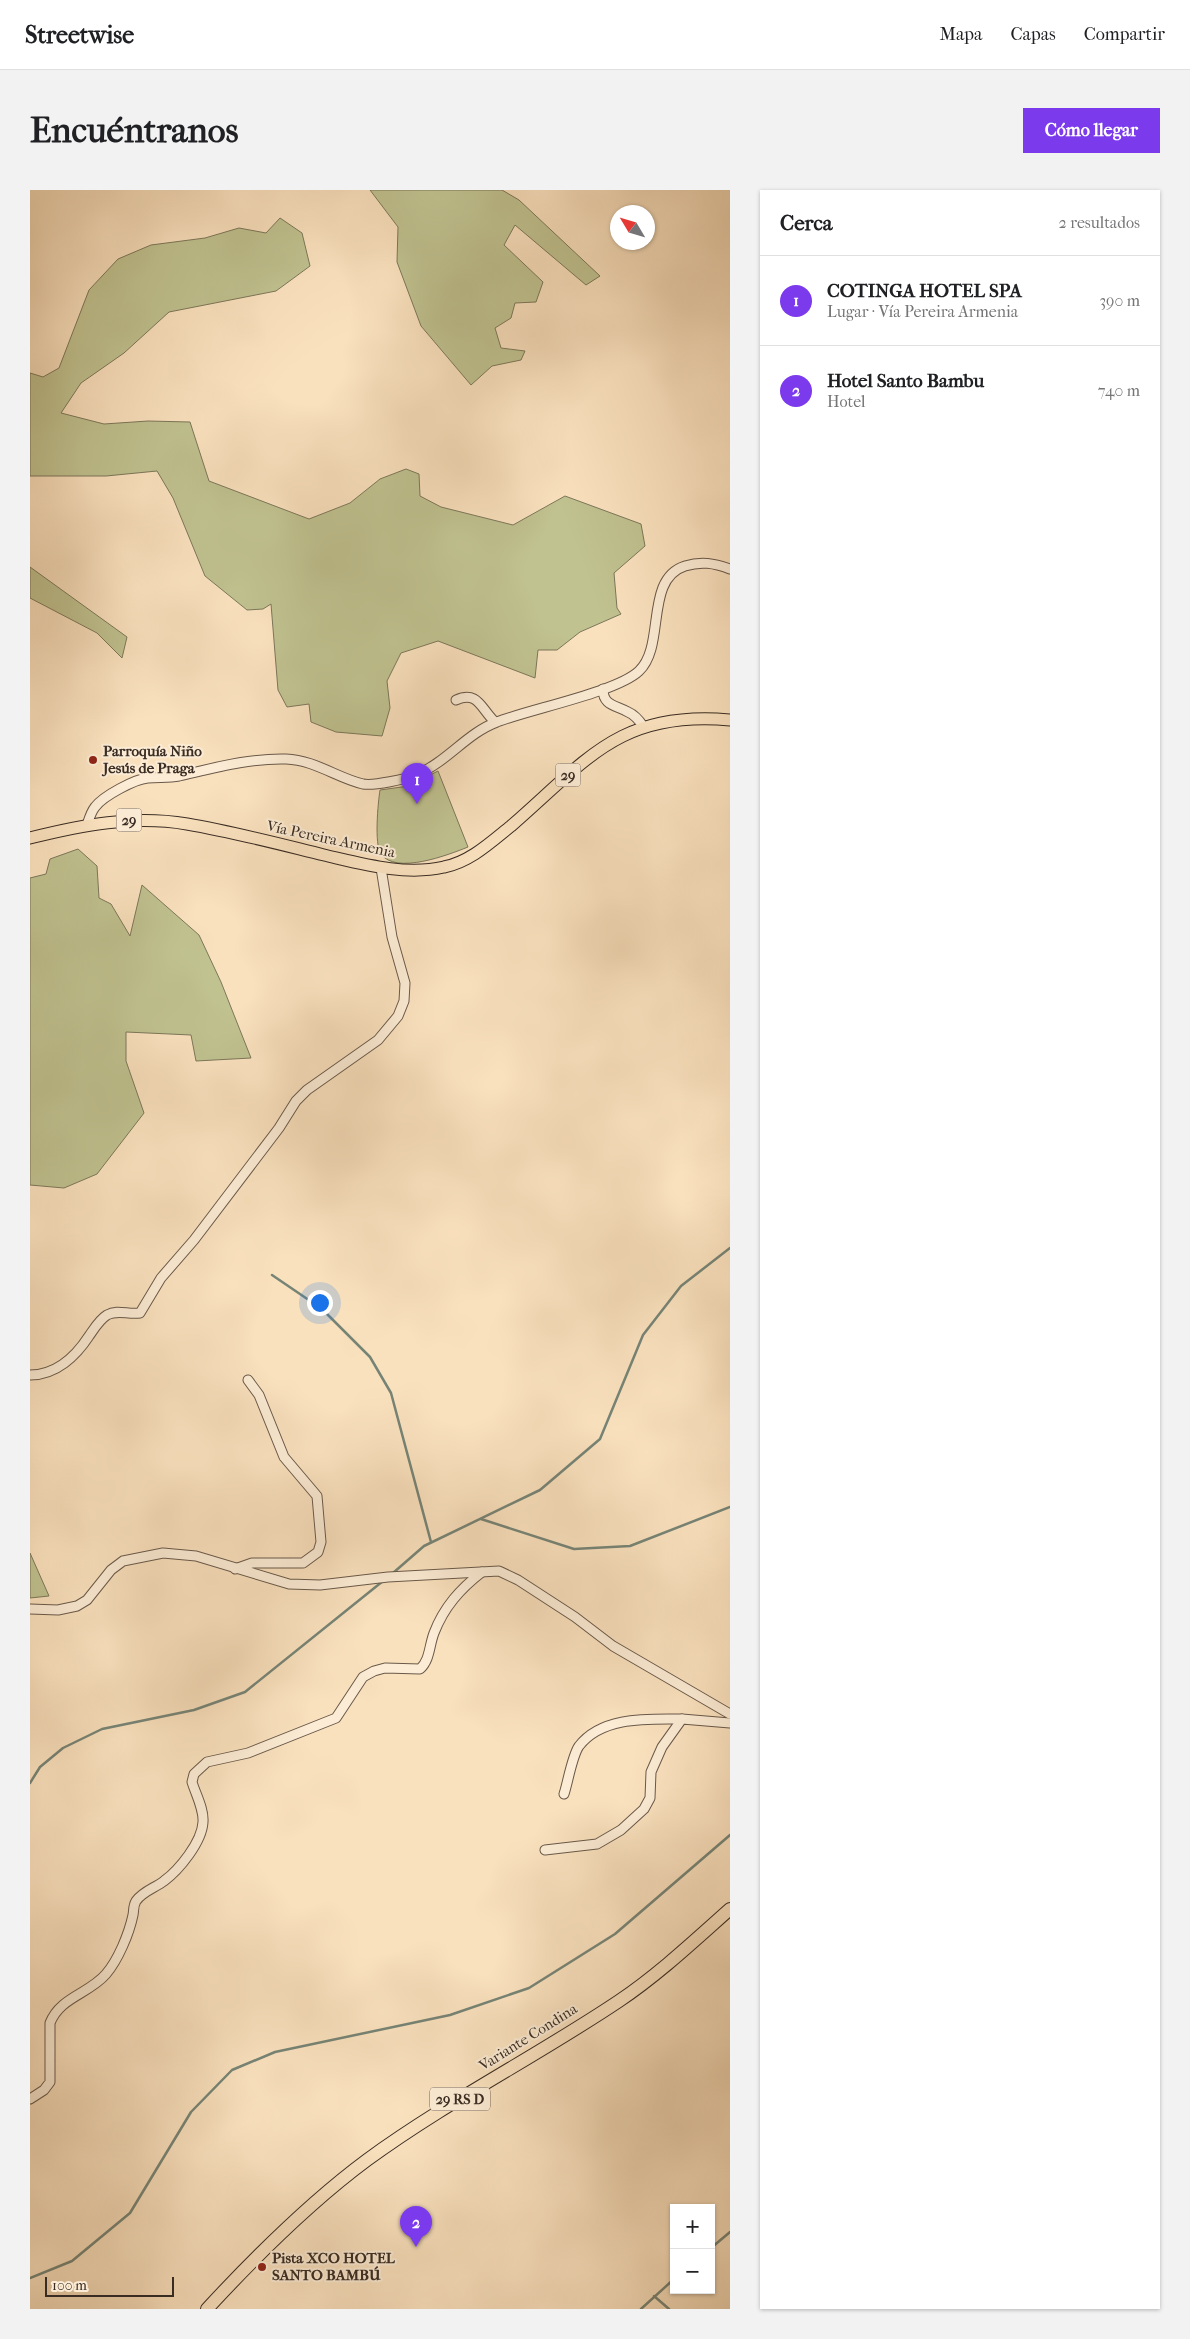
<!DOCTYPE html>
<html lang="es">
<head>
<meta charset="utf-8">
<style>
	body { margin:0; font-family:"IM FELL French Canon",serif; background:#f2f2f2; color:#202124 }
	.controls { position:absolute; right:15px; bottom:15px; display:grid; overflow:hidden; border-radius:0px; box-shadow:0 1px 4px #0004 }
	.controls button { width:45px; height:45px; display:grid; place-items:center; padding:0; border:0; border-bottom:1px solid #e0e0e0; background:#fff; color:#202124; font:25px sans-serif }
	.compass { position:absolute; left:580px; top:15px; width:45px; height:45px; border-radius:50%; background:#fff; box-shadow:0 1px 4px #0004; rotate:308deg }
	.scale { position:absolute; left:15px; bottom:12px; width:129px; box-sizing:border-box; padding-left:5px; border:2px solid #392c23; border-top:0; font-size:14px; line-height:18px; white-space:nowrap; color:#392c23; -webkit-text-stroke:4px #fcecd5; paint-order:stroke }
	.you { position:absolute; left:289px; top:1112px; width:18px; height:18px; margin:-12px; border:4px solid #fff; border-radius:50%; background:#1a73e8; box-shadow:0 0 0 8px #1a73e833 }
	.badge { display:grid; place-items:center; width:32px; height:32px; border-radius:50%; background:#7c3aed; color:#fff; font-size:16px; font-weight:700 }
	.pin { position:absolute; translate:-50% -41px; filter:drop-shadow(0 1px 2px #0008) }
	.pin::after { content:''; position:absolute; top:26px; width:18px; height:15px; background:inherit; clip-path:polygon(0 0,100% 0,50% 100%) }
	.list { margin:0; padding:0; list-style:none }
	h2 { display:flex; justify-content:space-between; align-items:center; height:65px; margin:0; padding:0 20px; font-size:21px }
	h2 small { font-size:16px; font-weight:400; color:#757577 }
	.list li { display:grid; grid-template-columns:32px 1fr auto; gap:15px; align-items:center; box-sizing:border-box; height:90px; padding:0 20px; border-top:1px solid #e0e0e0 }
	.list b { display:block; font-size:19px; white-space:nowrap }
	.list p { margin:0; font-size:16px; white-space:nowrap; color:#757577 }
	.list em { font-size:16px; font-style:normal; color:#757577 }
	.map { position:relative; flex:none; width:700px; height:2119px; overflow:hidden; border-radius:0px }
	header { display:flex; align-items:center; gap:30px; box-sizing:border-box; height:70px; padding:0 25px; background:#fff; border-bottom:1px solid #e0e0e0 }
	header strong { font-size:24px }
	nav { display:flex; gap:28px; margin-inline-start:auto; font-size:18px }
	.intro { display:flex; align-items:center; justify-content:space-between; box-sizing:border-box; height:120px; padding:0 30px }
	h1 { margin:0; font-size:35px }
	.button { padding:12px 22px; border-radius:0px; background:#7c3aed; color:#fff; font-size:18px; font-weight:700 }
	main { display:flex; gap:30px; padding:0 30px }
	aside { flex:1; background:#fff; border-radius:0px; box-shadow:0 1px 4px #0004 }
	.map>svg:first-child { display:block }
	.green { fill:#c0c290; stroke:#7c775a }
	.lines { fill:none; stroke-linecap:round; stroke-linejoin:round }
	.stream { stroke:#768476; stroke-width:2.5 }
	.minor-casing { stroke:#69594a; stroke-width:11 }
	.major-casing { stroke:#392c23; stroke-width:13 }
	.highway-casing { stroke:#392c23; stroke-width:14 }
	.minor { stroke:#fcecd5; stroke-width:9 }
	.major { stroke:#fae1be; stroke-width:11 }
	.highway { stroke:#fae1be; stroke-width:12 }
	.poi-dot { fill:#8f2418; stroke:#fcecd5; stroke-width:2 }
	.labels { text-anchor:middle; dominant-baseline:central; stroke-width:4; stroke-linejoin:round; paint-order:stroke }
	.shield { fill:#fcecd5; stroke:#746658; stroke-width:1 }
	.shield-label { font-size:14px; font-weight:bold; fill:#392c23 }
	.poi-label { font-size:15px; font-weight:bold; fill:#392c23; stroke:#fcecd5; text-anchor:start }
	.street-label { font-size:15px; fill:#392c23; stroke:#fcecd5 }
</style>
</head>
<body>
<header>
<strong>Streetwise</strong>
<nav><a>Mapa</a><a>Capas</a><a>Compartir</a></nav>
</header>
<div class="intro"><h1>Encuéntranos</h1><a class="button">Cómo llegar</a></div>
<main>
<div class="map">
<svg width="700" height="2119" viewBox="0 0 700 2119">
	<rect width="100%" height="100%" fill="#fae1be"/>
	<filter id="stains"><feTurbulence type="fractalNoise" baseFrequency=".004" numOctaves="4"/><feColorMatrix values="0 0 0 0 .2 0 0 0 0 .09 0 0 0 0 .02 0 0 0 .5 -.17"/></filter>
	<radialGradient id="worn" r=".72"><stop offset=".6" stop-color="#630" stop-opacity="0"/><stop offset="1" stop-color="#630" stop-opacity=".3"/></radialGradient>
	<g class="green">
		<path d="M 340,0 L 472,0 L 489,10 L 570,86 L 556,95 L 485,35 L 474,55 L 513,92 L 506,112 L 485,113 L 481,128 L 465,138 L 471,158 L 495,161 L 491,170 L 462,176 L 441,195 L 391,136 L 367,72 L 368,37 Z"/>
		<path d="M 250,28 L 272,43 L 280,76 L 246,101 L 139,122 L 94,163 L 51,193 L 31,223 L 74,234 L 118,231 L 160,232 L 179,291 L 279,329 L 320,313 L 350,289 L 376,279 L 389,284 L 390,306 L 411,317 L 483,335 L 535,306 L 611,334 L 615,356 L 584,383 L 587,418 L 591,424 L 550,442 L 527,460 L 508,460 L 505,488 L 408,451 L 371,463 L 357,491 L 360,518 L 352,546 L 306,542 L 281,532 L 279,514 L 257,517 L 248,500 L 241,414 L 233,419 L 217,420 L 175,386 L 143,308 L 127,281 L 76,286 L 0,286 L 0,183 L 13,187 L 29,178 L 59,100 L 88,69 L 121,55 L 175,48 L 209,38 L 236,43 Z"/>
		<path d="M 0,377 L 97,447 L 92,468 L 67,443 L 0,408 Z"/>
		<path d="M 408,581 L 438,657 C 418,665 366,685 351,664 C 344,654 348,613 350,600 L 379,596 Z"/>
		<path d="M 48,659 L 67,676 L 69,708 L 81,714 L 100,746 L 112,695 L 169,745 L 191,792 L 221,868 L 166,871 L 161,845 L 96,842 L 96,871 L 114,923 L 67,984 L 34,998 L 0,995 L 0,688 L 16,684 L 20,669 Z"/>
		<path d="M 0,1363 L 19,1406 L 0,1408 Z"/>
	</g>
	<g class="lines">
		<g class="stream">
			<path d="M 242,1085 L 292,1119 L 340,1167 L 361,1203 L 401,1352"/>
			<path d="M 451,1329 L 544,1359 L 600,1356 L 700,1317"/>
			<path d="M 363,1383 L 394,1356 L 510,1300 L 570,1249 L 613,1145 L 651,1096 L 700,1058"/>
			<path d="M 0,1593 L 10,1577 L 33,1558 L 72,1539 L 164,1520 L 215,1502 L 353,1391"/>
			<path d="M 681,2058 L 700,2042"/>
			<path d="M 0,2088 L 42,2071 L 100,2023 L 161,1922 L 202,1880 L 245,1862 L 420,1825 L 499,1798 L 585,1744 L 700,1645"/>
			<path d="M 624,2106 L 639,2119"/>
			<path d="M 611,2119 L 644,2089"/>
		</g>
		<defs>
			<g id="minor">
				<path d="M 573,499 C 573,516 586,515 598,522 C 605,525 609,530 613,536"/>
				<path d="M 426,510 C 448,500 451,519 465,532"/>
				<path d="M 57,635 C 59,629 61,622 65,617 C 73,606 105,589 118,588 C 129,587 139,588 149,586 C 184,578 220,568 256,569 C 285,570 307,588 333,594 C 344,596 376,589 386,585 C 417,572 437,543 467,532 C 500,519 587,502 609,481 C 636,456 614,389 655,376 C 671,371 684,373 700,379"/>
				<path d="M 0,1185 C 26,1185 46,1166 59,1146 C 64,1139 69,1130 77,1125 C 88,1119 98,1125 110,1123 L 131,1088 L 164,1050 L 249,938 L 266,911 L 277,900 L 348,850 L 368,826 L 374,811 L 375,793 L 362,747 L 351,678"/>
				<path d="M 205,1379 L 222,1373 L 273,1373 L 288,1362 L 291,1352 L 287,1306 L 254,1267 L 229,1205 L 218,1190"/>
				<path d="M 0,1419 L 28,1420 L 47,1416 L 57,1410 L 81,1380 L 93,1371 L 133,1363 L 166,1366 L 259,1394 L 290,1395 L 358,1387 L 469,1381 L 488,1390 L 545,1427 L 583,1456 L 700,1524"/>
				<path d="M 534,1604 C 538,1592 542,1566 549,1556 C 572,1526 618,1529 652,1529"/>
				<path d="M 515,1660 L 567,1654 L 591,1640 L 614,1619 L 620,1608 L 621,1582 L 632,1557 L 652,1529 L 700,1533"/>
				<path d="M 0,1909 L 14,1900 L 20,1892 L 20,1833 C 30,1807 59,1804 76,1784 C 88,1770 99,1744 103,1725 C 104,1720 103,1716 106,1711 C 113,1701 125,1698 134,1691 C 149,1680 172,1652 173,1632 C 174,1619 166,1605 162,1592 L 164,1584 L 177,1572 L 218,1563 L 306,1528 L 333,1487 L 344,1481 L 355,1478 L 390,1479 C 400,1470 399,1456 404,1443 C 414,1417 430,1399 452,1382"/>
			</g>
			<path id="major" d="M 0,648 C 52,635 103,625 157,634 C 204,642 249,654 294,665 C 333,674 375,686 414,677 C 440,672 461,652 481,636 C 557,570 590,520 700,530"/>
			<path id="highway" d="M 177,2119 C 226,2066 279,2013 337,1970 C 418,1911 507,1866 589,1811 C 629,1784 664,1751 700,1719"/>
		</defs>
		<use href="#minor" class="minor-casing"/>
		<use href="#major" class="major-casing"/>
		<use href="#highway" class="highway-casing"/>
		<use href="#minor" class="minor"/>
		<use href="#major" class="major"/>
		<use href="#highway" class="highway"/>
	</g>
	<g class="poi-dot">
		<circle cx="63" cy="570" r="5"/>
		<circle cx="232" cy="2077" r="5"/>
	</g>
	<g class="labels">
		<g class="shield">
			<rect x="525.5" y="573.5" width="25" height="23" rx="4"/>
			<rect x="86.5" y="618.5" width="25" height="23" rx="4"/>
			<rect x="400" y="1897.5" width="60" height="23" rx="4"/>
		</g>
		<g class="shield-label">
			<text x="538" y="585">29</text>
			<text x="99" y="630">29</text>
			<text x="430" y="1909">29 RS D</text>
		</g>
		<g class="poi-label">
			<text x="73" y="561">Parroquía Niño<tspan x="73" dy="17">Jesús de Praga</tspan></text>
			<text x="242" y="2068">Pista XCO HOTEL<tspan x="242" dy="17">SANTO BAMBÚ</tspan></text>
		</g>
		<g class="street-label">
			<text transform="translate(301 649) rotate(12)">Vía Pereira Armenia</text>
			<text transform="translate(498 1847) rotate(-32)">Variante Condina</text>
		</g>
	</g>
	<rect width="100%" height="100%" filter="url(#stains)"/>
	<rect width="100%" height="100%" fill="url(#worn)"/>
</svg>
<div class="controls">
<button>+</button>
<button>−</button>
</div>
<svg class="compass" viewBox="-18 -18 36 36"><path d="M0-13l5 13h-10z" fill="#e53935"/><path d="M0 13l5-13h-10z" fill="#757577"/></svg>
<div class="scale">100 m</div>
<div class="you"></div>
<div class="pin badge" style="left:387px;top:614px">1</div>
<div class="pin badge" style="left:386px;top:2057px">2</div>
</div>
<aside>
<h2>Cerca<small>2 resultados</small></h2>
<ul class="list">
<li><span class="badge">1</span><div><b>COTINGA HOTEL SPA</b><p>Lugar · Vía Pereira Armenia</p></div><em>390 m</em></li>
<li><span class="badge">2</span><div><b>Hotel Santo Bambu</b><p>Hotel</p></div><em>740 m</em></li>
</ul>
</aside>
</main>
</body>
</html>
